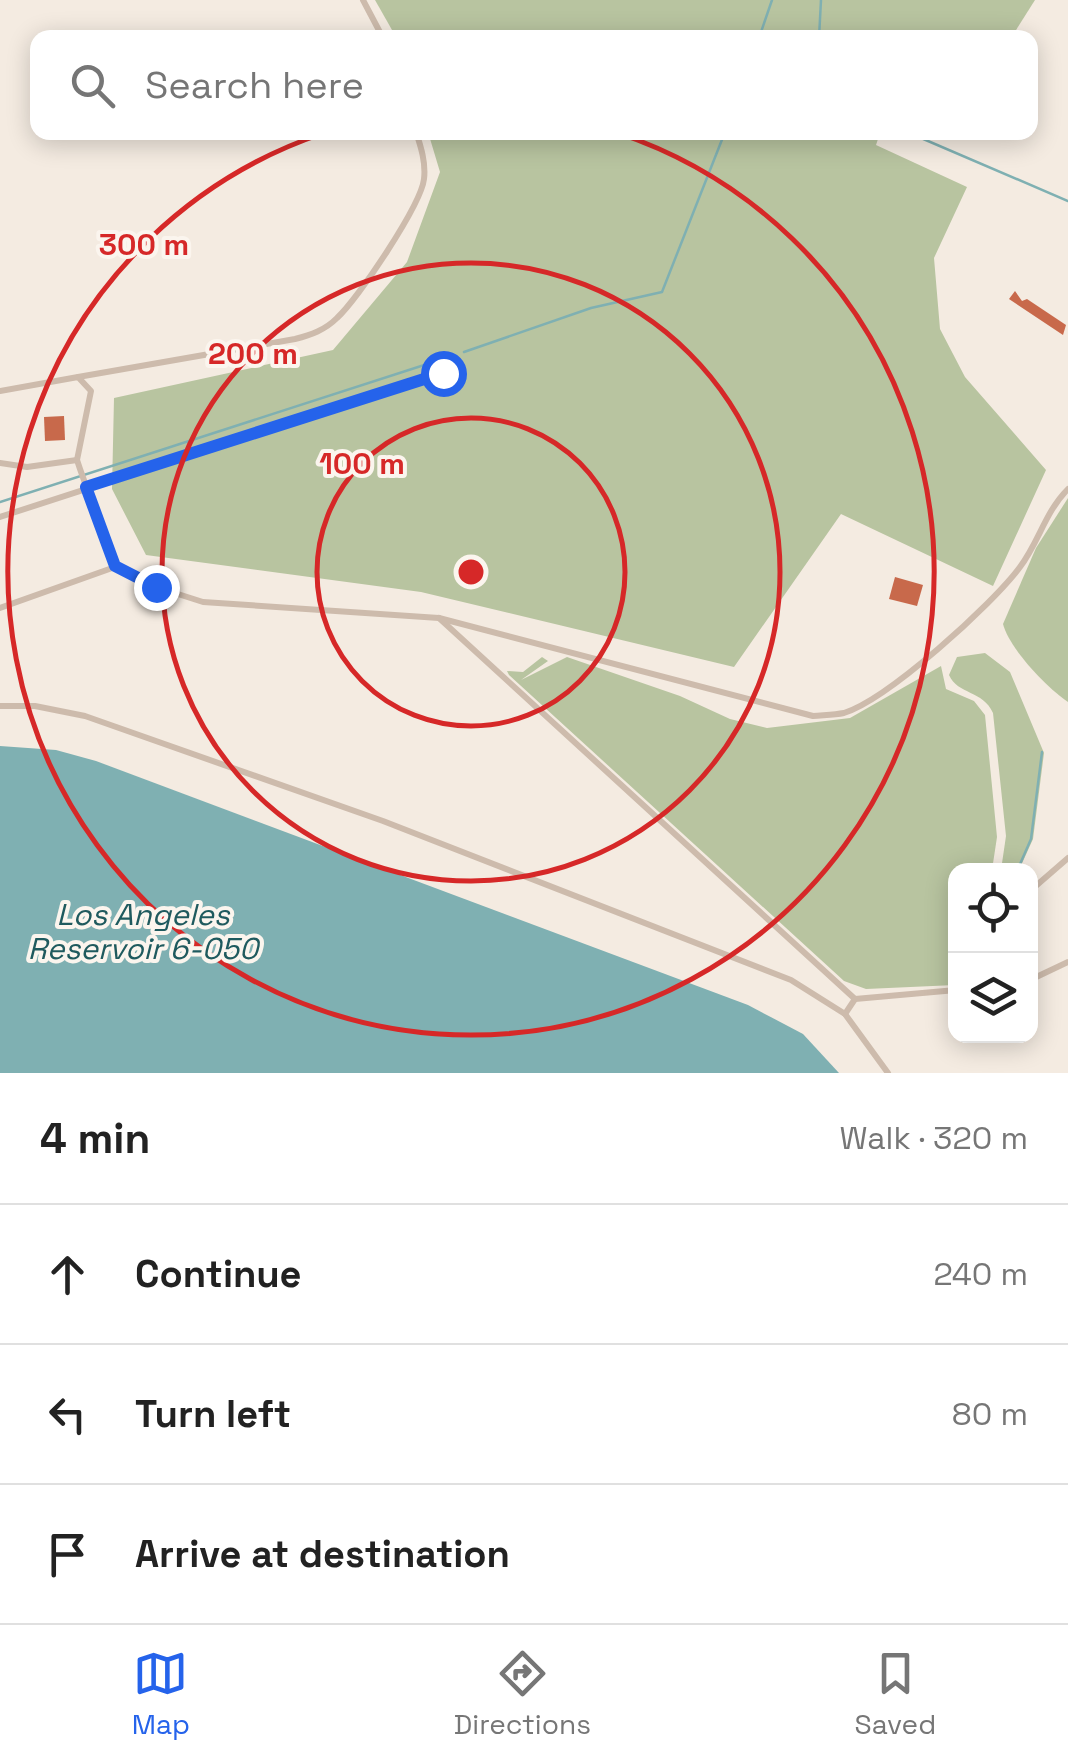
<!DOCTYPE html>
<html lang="en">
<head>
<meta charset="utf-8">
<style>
	body { margin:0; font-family:"Space Grotesk",sans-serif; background:#f6f6f6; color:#222 }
	.controls { position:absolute; right:30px; bottom:30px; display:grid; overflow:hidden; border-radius:20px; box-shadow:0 5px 25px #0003 }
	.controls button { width:90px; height:90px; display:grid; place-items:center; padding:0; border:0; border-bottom:2px solid #e0e0e0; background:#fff; color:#222; font:50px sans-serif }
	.stop { position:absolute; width:30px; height:30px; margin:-22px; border:8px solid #2563eb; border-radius:50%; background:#fff }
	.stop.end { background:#2563eb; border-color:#fff; box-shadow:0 2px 10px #0008 }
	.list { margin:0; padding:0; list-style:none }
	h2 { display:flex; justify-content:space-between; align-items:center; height:130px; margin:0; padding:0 40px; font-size:42px }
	h2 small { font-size:32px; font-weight:400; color:#767676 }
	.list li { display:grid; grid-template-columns:65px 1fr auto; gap:30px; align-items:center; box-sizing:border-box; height:140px; padding:0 40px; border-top:2px solid #e0e0e0 }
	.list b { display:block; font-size:38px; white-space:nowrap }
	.list em { font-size:32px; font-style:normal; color:#767676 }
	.icon { flex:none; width:55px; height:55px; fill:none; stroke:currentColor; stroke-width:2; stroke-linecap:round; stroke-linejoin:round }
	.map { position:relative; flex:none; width:1068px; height:1073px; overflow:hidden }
	.search { position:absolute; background:#fff; box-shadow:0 5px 25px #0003; left:30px; right:30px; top:30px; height:110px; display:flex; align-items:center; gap:25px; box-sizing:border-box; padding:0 35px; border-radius:20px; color:#767676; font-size:38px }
	.sheet { height:550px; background:#fff }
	nav { display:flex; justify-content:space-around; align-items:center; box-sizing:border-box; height:140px; border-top:2px solid #e0e0e0; background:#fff; font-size:28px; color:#767676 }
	nav a { display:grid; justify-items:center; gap:5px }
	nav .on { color:#2563eb }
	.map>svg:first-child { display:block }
	.green { fill:#b8c4a0 }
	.water { fill:#7fb0b2 }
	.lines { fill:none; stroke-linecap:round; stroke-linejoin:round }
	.stream { stroke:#7fb0b2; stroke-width:2.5 }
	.building { fill:#c8694b }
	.service { stroke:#cdbbac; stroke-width:6 }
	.route { stroke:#2563eb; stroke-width:12 }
	.ring { fill:none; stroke:#d62828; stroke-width:5 }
	.labels { text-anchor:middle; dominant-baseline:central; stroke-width:8; stroke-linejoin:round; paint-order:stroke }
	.water-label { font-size:30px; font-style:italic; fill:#1f5a5e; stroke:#fbf5ee }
	.centre { fill:#d62828; stroke:#fbf5ee; stroke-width:5 }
	.ring-label { font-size:30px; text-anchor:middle; font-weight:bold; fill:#d62828; stroke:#fbf5ee; stroke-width:8; stroke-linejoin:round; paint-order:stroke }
</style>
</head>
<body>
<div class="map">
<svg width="1068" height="1073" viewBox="0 0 1068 1073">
	<rect width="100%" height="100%" fill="#f4ebe1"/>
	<g class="green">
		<path d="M 375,0 L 1035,0 L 1011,38 L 396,37 Z"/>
		<path d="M 428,132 L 880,133 L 876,145 L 967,187 L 934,258 L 940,329 L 965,377 L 1046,470 L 993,586 L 841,514 L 734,667 L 421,592 L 146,555 L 112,489 L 114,398 L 333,350 L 407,262 L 440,172 Z"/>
		<path d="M 1068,498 L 1068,702 C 1047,688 1009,648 1003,624 L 1036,548 Z"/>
		<path d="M 985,653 L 1010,672 L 1044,753 L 1033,839 L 1019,870 L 1001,870 L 1006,836 L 993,713 C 983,690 958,695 949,675 L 957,657 Z"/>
		<path d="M 542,657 L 548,661 L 521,680 L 567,657 L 680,696 L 730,719 L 767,728 L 850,718 L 941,666 L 946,689 L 974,701 L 985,715 L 997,837 L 992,870 L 956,871 L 955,985 L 866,989 L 844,981 L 509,675 L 507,671 L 523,672 Z"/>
	</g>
	<path class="water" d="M 0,746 L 56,750 L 96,761 L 748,1005 L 803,1034 L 839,1073 L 0,1073 Z"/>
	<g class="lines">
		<g class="stream">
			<path d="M 759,38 L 772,0"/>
			<path d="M 819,38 L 821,0"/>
			<path d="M 907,132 L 1068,201"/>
			<path d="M 464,352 L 591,308 L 662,292 L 725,132"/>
			<path d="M 0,502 L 449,357"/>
			<path d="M 1017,871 L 1031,839 L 1042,752"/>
		</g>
	</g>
	<g class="building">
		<path d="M 1015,291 L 1022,301 L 1027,299 L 1066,325 L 1063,335 L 1009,299 Z"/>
		<path d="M 64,416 L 65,440 L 45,441 L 44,417 Z"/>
		<path d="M 895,577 L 923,585 L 917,606 L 889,599 Z"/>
	</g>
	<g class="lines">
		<g class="service">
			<path d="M 363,0 L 383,38"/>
			<path d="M 78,377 L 295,339 C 311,335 325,330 337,318 C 358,299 421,205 424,179 C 426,163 421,147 416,132"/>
			<path d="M 0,391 L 78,377 L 91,391 L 77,460 L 80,469 L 115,567 L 156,587 L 203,602 L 439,618 L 813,716 C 823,715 834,715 844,713 C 888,699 992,605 1020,567 C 1039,542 1045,512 1068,489"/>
			<path d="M 0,463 L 27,467 L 77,460"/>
			<path d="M 0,517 L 443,373"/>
			<path d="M 0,608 L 115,567"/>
			<path d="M 439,618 L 855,999 L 845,1014"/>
			<path d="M 0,706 L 35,706 L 85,716 L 383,821 L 791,980 L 845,1014 L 888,1073"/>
			<path d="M 1030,891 L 1068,858"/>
			<path d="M 1030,980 L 1068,962"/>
			<path d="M 855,999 L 956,990"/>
		</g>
	</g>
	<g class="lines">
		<path class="route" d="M 156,587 L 115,566 L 86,487 L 443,373"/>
	</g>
	<g class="ring">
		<circle cx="471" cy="572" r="154"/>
		<circle cx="471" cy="572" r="309"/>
		<path d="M618 133A463 463 0 1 1 324 133"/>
	</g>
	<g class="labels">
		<g class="water-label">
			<text x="143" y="914">Los Angeles<tspan x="143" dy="34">Reservoir 6-050</tspan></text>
		</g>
	</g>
	<circle cx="471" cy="572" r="15" class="centre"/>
	<g class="ring-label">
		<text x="144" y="255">300 m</text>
		<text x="253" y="364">200 m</text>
		<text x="362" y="474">100 m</text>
	</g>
</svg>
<div class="controls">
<button><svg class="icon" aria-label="locate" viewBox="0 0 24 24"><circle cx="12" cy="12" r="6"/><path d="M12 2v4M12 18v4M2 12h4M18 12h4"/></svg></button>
<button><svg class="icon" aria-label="layers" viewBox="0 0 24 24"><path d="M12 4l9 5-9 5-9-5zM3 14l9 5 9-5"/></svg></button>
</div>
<div class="stop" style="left:443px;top:373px"></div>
<div class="stop end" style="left:156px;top:587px"></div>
<div class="search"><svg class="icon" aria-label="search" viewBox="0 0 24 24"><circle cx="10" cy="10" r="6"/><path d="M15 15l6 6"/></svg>Search here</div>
</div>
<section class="sheet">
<h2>4 min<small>Walk · 320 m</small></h2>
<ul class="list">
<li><svg class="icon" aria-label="ahead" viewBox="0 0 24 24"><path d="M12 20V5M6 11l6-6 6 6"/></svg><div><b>Continue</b></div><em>240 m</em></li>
<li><svg class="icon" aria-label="left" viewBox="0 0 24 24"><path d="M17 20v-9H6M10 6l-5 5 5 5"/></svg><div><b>Turn left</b></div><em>80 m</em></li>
<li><svg class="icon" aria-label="arrive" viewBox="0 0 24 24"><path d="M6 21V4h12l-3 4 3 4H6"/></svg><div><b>Arrive at destination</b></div></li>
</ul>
</section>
<nav>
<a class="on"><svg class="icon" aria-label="map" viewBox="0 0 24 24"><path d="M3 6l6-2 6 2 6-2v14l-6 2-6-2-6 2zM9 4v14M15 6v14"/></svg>Map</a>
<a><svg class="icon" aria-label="directions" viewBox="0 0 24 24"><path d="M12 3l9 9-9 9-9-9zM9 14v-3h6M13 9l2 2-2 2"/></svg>Directions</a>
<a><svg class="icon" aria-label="saved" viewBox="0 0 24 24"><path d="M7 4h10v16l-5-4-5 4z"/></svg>Saved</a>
</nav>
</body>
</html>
